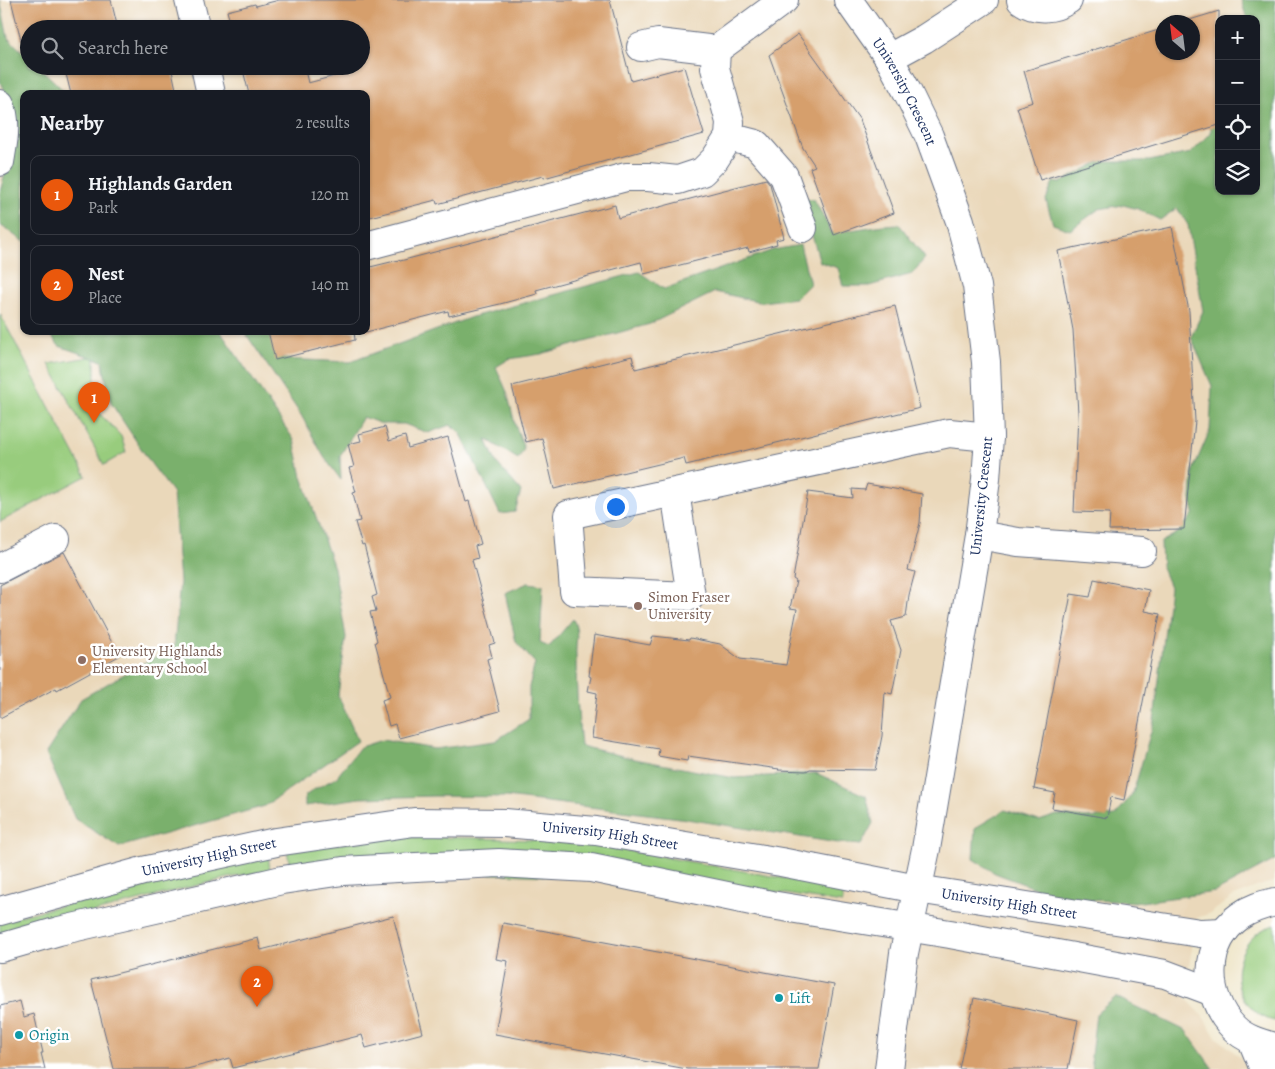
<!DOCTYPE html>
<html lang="en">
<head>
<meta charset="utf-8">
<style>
	body { margin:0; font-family:Alegreya,serif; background:#242831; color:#f1f3f6 }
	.controls { position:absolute; right:15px; top:15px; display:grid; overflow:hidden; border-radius:10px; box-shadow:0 1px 4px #0004 }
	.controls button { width:45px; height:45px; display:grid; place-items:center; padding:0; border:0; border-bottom:1px solid #363941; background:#171b24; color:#f1f3f6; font:25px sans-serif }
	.compass { position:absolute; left:1155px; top:15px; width:45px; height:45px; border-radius:50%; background:#171b24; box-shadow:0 1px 4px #0004; rotate:332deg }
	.you { position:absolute; left:615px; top:506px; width:18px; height:18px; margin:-12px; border:4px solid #fff; border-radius:50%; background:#1a73e8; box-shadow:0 0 0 8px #1a73e833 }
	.badge { display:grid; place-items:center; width:32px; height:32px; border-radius:50%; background:#ea580c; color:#fff; font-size:16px; font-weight:700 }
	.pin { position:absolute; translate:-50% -41px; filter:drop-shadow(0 1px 2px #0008) }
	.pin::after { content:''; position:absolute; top:26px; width:18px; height:15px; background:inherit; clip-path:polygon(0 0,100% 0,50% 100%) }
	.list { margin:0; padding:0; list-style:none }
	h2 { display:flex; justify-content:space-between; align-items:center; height:65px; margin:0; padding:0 20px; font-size:21px }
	h2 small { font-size:16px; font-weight:400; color:#9ea1a6 }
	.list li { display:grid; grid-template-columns:32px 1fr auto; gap:15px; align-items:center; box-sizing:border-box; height:80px; margin:0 10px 10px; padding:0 10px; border:1px solid #363941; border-radius:10px }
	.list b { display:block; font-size:19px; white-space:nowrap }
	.list p { margin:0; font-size:16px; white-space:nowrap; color:#9ea1a6 }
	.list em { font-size:16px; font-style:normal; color:#9ea1a6 }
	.icon { flex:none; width:28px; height:28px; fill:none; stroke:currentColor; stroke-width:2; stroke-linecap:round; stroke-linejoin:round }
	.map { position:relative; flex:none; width:1275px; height:1069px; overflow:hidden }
	.search { position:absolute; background:#171b24; box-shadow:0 1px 4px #0004; left:20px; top:20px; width:350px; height:55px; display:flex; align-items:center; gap:12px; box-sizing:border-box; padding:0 18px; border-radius:28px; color:#9ea1a6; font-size:19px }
	.panel { position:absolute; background:#171b24; box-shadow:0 1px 4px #0004; left:20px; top:90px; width:350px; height:245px; border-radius:10px }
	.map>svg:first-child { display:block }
	.built { fill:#ead8ba; fill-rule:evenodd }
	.green { fill:#98cc7d; stroke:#5a7e6e }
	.forest { fill:#7ab06c; stroke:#4a7065 }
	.building { fill:#d69f6c }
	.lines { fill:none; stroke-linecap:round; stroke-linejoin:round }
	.minor-casing { stroke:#666f84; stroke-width:30 }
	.minor { stroke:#fff; stroke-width:28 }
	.education-dot { fill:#8d6e63; stroke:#fff; stroke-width:2 }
	.culture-dot { fill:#0f9aa8; stroke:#fff; stroke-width:2 }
	.labels { text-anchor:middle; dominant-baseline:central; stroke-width:5; stroke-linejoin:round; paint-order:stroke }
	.street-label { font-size:15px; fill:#1b2f5e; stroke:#fff }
	.education-label { font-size:15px; fill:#785e54; stroke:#fff; text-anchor:start }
	.culture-label { font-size:15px; fill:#0d838f; stroke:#fff; text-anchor:start }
</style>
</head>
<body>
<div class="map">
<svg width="1275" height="1069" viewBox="0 0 1275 1069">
	<rect width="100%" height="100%" fill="#fff"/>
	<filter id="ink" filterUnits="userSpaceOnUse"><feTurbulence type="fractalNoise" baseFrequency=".02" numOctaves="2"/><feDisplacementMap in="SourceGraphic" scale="10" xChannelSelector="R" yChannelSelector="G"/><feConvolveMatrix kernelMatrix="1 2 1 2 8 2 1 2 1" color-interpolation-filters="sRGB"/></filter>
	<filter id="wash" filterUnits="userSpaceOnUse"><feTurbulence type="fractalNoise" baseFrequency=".0096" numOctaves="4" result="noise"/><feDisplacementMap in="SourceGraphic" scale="20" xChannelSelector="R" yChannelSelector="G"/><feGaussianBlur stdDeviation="1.12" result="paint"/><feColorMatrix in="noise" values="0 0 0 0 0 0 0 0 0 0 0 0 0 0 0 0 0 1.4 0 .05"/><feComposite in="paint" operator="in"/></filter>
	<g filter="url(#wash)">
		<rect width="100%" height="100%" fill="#f0e7cc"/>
		<path class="built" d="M 0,0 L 1275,0 L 1275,881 L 1256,887 L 1232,897 L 1211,913 L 1197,918 L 1184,996 L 1202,1015 L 1215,1036 L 1240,1057 L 1248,1069 L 0,1069 ZM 1219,19 L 1256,19 L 1256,191 L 1219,191 ZM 1162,22 L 1192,22 L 1192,52 L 1162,52 ZM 29,29 L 361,29 L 361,66 L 29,66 ZM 24,94 L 366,94 L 366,331 L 24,331 Z"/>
		<g class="green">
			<path d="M 0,314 L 86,476 L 0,522 Z"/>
			<path d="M 95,356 L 95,409 L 121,436 L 126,452 L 104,465 L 49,364 Z"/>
			<path d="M 396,837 L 474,838 L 532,840 L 596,845 L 839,888 L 842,889 L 844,892 L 842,903 L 705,881 L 290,867 L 287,850 Z"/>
			<path d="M 268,854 L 270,870 L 228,878 L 186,888 L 0,937 L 0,921 Z"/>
			<path d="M 1275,925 L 1275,1021 C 1267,1020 1257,1014 1252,1008 C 1249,1005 1246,1002 1244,999 C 1227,971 1244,932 1275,925 Z"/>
		</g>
		<g class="forest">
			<path d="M 0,0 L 8,38 L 29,58 L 29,66 L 38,66 L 63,90 L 64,94 L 24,94 L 24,242 L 0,225 L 0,192 L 17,126 L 0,81 Z"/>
			<path d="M 1241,0 L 1275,0 L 1275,860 L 1215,892 L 1141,902 L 1063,899 L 995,873 L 973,859 L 975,828 L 1005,810 L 1039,821 L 1057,815 L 1086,818 L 1115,816 L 1133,793 L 1154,721 L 1170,587 L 1162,568 L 1161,542 L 1179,532 L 1194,513 L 1191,499 L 1193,470 L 1210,430 L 1212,386 L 1191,337 L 1203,311 L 1188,225 L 1177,208 L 1160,220 L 1138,209 L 1123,205 L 1099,209 L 1070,230 L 1053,224 L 1046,200 L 1053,182 L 1060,183 L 1101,161 L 1149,161 L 1191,153 L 1211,133 L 1211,103 L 1219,89 L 1219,191 L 1256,191 L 1256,67 L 1259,62 L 1256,53 L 1256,19 L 1247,19 Z"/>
			<path d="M 807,199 L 814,199 L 832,233 L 883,225 L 899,224 L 925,258 L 912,274 L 869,286 L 843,286 L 838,268 L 820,262 L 804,209 Z"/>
			<path d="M 800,245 L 810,284 L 796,298 L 761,302 L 715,292 L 650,324 L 541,354 L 509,359 L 496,367 L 507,392 L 515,424 L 524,449 L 518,459 L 486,439 L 496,462 L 521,491 L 515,512 L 500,514 L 460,432 L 450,425 L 428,433 L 404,424 L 382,424 L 363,417 L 340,456 L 341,480 L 324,457 L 301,415 L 244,331 L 270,331 L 282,359 L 350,362 L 472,317 L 639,272 L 664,289 L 773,250 Z"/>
			<path d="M 48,331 L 220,331 L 294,440 L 302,477 L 334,568 L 346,637 L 338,695 L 358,741 L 265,806 L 119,847 L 75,819 L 46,753 L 81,699 L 138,666 L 174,647 L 180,582 L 173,493 L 152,465 L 111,403 L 102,361 L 59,346 Z"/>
			<path d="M 528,583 L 543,585 L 540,643 L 549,647 L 573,619 C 580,633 575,642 576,657 C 576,686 578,716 581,746 L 635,759 L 734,778 L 816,773 L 866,796 L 873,823 L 861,845 L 838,843 L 680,818 L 506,797 L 435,796 L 360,798 L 305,806 L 305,796 L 315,789 L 336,778 L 360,747 L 382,740 L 435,749 L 495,741 L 529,719 L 529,687 L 535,663 L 516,642 L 505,593 Z"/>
			<path d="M 1116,997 L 1186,1031 L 1213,1069 L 1093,1069 L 1091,1056 L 1096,1014 Z"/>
		</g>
		<g id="blocks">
			<g class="building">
				<path d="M 11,0 L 111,0 L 118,29 L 29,29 L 29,39 L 21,40 Z"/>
				<path d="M 279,0 L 610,0 L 631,81 L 684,67 L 704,134 L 544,178 L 543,176 L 437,204 L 436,200 L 366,218 L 366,94 L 249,94 L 242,66 L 304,66 L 308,83 L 361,69 L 361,29 L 232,29 L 227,11 L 255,4 L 256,6 Z"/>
				<path d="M 1219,11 L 1219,125 L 1040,180 L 1017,107 L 1033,102 L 1024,71 L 1162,29 L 1162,52 L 1192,52 L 1192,22 L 1183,22 Z"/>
				<path d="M 798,34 L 860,120 L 894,213 L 834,235 L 810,168 L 815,166 L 803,148 L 769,55 Z"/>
				<path d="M 64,66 L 171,66 L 177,94 L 71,94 Z"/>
				<path d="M 766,179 L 770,184 L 784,238 L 776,240 L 777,244 L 749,252 L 748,248 L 644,274 L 641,262 L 536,290 L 537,294 L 500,304 L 449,316 L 448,311 L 366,332 L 366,268 L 399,260 L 400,261 L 615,205 L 618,218 Z"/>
				<path d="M 1172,227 L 1189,311 L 1195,421 L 1184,529 L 1109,530 L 1110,513 L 1074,512 L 1078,413 L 1073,330 L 1058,251 Z"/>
				<path d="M 895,306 L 920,408 L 686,465 L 684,458 L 554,489 L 542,438 L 526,442 L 512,386 L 632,356 L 635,369 Z"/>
				<path d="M 268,331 L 354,331 L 355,340 L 275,360 Z"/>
				<path d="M 385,427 L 389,441 L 405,436 L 408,448 L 448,437 L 466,502 L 469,501 L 481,544 L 475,546 L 478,558 L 472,560 L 495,643 L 489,645 L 492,657 L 487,659 L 500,711 L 399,738 L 395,724 L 389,726 L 382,700 L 390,697 L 375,642 L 377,641 L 370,612 L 376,611 L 372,597 L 377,595 L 364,545 L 362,546 L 355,522 L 360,521 L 353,493 L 356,492 L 349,468 L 354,467 L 348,444 L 361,441 L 359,434 Z"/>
				<path d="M 867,484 L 922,494 L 920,523 L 908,570 L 915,572 L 909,595 L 906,617 L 891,621 L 901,650 L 892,694 L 885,692 L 882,736 L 875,770 L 810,769 L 806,771 L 778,770 L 779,769 L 688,756 L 687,761 L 658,756 L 659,749 L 592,738 L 597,693 L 588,691 L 591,677 L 589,676 L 594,635 L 650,645 L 653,636 L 689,640 L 690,638 L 720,644 L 740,659 L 786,665 L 797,609 L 790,608 L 796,581 L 793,579 L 808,492 L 853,498 L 852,489 L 865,490 Z"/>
				<path d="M 64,552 L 119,656 L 57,690 L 56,688 L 0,718 L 0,585 Z"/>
				<path d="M 1094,579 L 1149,590 L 1145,611 L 1160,614 L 1124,800 L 1111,797 L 1107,818 L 1052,808 L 1055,793 L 1034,789 L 1071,594 L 1090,597 Z"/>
				<path d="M 393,916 L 423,1033 L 366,1048 L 362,1035 L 233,1068 L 230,1058 L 187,1069 L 114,1069 L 91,980 L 258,938 L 261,950 Z"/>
				<path d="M 503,923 L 834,985 L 819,1069 L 687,1069 L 495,1034 L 508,961 L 496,959 Z"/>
				<path d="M 974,998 L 1078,1020 L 1068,1069 L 959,1069 Z"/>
				<path d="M 20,1001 L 24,1017 L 34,1014 L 43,1053 L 41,1053 L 45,1069 L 0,1069 L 0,1006 Z"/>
			</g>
		</g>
	</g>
	<g filter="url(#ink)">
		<use href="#blocks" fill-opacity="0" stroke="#666f84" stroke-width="1"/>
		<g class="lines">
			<defs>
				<g id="minor">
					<path d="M 189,0 L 196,29"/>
					<path id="s1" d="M 848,0 L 889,58 L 908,93 L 929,136 L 960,221 L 977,286 L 986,362 L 989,437 L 986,479 L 979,535 L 926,849 L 904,953 L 889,1069"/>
					<path d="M 1021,0 C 1036,11 1054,9 1068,0"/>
					<path d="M 641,47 L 658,43 L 716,50 L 784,0"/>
					<path d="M 889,58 L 924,39 L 984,0"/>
					<path d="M 205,66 L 211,94"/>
					<path d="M 0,104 C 8,123 3,143 0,162"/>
					<path d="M 729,137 L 756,144 L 784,176 L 803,228"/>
					<path d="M 366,246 L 626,177 L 648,177 L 678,180 L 702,172 L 715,159 L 729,137 L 730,122 L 715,68 L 716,50"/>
					<path d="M 675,492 L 691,596 L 574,591 L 568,515 L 949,433 L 989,437"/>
					<path d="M 979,535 L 1018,542 L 1142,551"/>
					<path d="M 0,568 L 56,539"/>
					<path d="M 1275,902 C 1262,905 1251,908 1240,916 C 1203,942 1203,997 1234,1028 C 1245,1039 1260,1043 1275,1047"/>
					<path id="s2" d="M 0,911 L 143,871 L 276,842 L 414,822 L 505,823 L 596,831 L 781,862 L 917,889 L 1200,933 L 1224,932"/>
					<path d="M 0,948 L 59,931 L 282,880 L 343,871 L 416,867 L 499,863 L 591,868 L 771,905 L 950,934 L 1165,974 L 1213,992"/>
					<path d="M 1252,1040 L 1264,1069"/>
				</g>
			</defs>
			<use href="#minor" class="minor-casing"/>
			<use href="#minor" class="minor"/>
		</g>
	</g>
	<g class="education-dot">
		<circle cx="638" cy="606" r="5"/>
		<circle cx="82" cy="660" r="5"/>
	</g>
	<g class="culture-dot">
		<circle cx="779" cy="998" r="5"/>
		<circle cx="19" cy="1035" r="5"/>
	</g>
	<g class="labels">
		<g class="street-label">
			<text stroke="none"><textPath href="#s1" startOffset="108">University Crescent</textPath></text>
			<text transform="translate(981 496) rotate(-84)">University Crescent</text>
			<text stroke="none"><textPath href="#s2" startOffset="621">University High Street</textPath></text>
			<text stroke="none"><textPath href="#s2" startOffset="216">University High Street</textPath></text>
			<text stroke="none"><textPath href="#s2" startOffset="1026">University High Street</textPath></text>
		</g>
		<g class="education-label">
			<text x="648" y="597">Simon Fraser<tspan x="648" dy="17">University</tspan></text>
			<text x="92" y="651">University Highlands<tspan x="92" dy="17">Elementary School</tspan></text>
		</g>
		<g class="culture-label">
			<text x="789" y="998">Lift</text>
			<text x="29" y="1035">Origin</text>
		</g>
	</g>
</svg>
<div class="controls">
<button>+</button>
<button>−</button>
<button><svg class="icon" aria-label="locate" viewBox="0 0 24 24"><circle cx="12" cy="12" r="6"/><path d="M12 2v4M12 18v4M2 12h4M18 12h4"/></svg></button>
<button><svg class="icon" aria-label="layers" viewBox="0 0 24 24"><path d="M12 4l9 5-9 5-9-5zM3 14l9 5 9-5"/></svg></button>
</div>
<svg class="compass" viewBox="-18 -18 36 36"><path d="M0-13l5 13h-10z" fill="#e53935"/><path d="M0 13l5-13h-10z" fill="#9ea1a6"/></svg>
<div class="you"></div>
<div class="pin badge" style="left:94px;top:423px">1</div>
<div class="pin badge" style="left:257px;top:1007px">2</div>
<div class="search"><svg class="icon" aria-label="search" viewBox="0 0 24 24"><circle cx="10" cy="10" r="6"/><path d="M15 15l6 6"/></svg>Search here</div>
<section class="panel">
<h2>Nearby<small>2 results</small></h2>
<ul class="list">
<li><span class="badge">1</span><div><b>Highlands Garden</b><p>Park</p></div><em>120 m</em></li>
<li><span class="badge">2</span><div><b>Nest</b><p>Place</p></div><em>140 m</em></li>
</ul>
</section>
</div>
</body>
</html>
